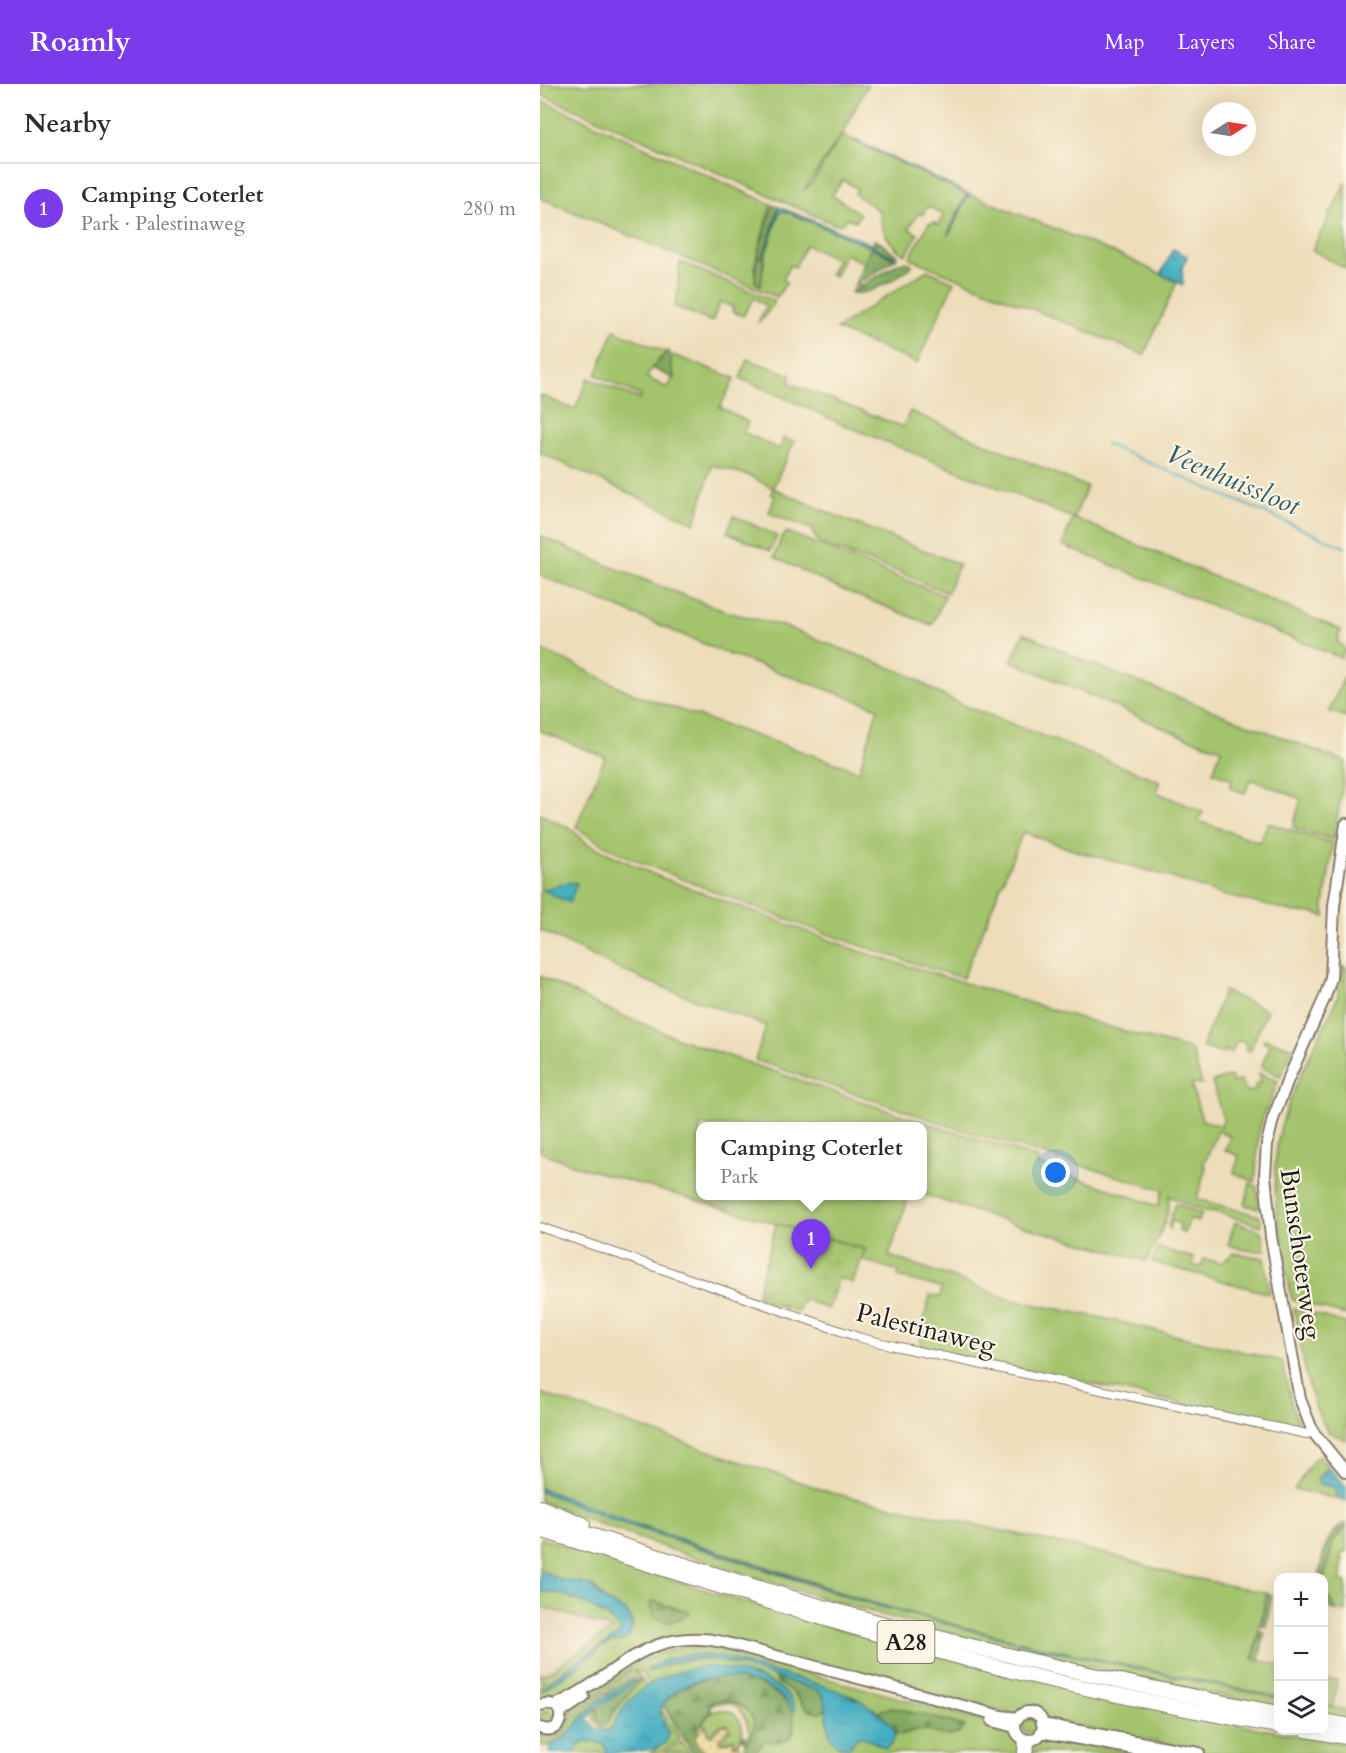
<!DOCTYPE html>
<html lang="en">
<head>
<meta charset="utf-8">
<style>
	body { margin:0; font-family:Cardo,serif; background:#f7f7f7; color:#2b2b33 }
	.controls { position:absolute; right:18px; bottom:18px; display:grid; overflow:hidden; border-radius:12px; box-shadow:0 6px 24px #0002 }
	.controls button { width:54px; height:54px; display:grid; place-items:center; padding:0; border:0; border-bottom:2px solid #e1e1e2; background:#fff; color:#2b2b33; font:30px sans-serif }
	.compass { position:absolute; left:662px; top:18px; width:54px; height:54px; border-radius:50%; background:#fff; box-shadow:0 6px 24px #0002; rotate:78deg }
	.you { position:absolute; left:516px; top:1089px; width:21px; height:21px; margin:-15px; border:4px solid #fff; border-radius:50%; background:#1a73e8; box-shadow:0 0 0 9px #1a73e833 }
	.badge { display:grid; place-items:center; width:39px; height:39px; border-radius:50%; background:#7c3aed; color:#fff; font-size:20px; font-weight:700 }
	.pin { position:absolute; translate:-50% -50px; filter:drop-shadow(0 2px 3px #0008) }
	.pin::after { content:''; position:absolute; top:32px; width:21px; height:18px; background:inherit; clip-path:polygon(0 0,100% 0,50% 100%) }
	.popup { position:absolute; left:156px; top:1038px; width:231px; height:78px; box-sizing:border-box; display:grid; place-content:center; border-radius:12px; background:#fff; filter:drop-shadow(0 2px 4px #0005); font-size:20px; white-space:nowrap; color:#7c7c81 }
	.popup b { font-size:22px; color:#2b2b33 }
	.popup::after { content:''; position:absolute; left:50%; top:100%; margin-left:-12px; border:12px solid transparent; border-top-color:#fff }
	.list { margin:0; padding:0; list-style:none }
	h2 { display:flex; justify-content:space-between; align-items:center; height:78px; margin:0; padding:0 24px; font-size:26px }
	h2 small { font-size:20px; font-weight:400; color:#7c7c81 }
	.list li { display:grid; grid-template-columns:39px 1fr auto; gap:18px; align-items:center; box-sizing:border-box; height:90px; padding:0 24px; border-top:2px solid #e1e1e2 }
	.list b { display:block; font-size:22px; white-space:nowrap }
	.list p { margin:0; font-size:20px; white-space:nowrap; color:#7c7c81 }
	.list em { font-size:20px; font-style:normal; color:#7c7c81 }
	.icon { flex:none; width:33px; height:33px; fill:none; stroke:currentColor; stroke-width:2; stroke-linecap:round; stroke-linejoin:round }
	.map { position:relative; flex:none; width:806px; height:1669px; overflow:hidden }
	header { display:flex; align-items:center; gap:36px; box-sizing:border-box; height:84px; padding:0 30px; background:#7c3aed; color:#fff }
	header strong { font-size:28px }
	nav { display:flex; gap:33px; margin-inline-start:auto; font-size:21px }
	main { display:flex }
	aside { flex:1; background:#fff }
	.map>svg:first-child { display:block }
	.built { fill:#e3d0b4 }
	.grass { fill:#a3c36c; stroke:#607044; stroke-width:1.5; fill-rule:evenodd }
	.forest { fill:url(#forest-firs); stroke:#4f623e; stroke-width:1.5 }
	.sand { fill:url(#sand-dots); stroke:#857b5d; stroke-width:1.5 }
	.park { fill:url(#park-tufts); stroke:#607044; stroke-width:1.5 }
	.water { fill:url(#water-ripples); stroke:#306670; stroke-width:1.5 }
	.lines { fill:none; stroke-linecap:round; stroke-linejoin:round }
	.stream { stroke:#44afc3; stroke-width:2 }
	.street-casing { stroke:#847c6b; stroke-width:10 }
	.secondary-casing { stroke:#847c6b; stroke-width:14 }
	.highway-casing { stroke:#847c6b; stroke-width:16 }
	.street { stroke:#fff; stroke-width:8 }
	.secondary { stroke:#fff; stroke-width:10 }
	.highway { stroke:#fff; stroke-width:14 }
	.labels { text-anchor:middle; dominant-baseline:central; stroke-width:4.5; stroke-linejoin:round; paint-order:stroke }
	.shield { fill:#fcf5e5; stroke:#5f5d58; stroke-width:1.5 }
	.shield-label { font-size:24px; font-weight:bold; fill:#1c1c1c }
	.street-label { font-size:26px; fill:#1c1c1c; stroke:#fcf5e5 }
	.water-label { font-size:27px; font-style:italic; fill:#2e5e67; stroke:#fcf5e5 }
</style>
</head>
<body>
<header>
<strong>Roamly</strong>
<nav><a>Map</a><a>Layers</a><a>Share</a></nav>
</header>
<main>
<aside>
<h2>Nearby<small></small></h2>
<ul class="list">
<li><span class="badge">1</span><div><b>Camping Coterlet</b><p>Park · Palestinaweg</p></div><em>280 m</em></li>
</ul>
</aside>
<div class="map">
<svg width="806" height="1669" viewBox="0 0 806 1669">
	<defs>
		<pattern id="forest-firs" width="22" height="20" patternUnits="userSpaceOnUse" patternTransform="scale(1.5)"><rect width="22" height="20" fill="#82a960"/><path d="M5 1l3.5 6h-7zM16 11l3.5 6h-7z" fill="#6a894e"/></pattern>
		<pattern id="sand-dots" width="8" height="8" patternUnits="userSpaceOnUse" patternTransform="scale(1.5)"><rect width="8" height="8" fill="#eeda9e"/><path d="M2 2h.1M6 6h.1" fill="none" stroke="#ccba88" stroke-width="1.8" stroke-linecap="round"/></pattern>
		<pattern id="park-tufts" width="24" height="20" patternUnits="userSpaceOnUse" patternTransform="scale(1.5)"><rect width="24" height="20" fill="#a3c36c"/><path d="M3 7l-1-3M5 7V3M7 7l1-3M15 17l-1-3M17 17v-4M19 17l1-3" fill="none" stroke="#8ca75d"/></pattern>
		<pattern id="water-ripples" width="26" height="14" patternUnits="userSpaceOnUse" patternTransform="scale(1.5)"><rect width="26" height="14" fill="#44afc3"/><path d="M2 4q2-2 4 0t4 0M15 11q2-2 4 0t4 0" fill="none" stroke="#388e9e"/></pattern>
	</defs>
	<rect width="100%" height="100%" fill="#fcf5e5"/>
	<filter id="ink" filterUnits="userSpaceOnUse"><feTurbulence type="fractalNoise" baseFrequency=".0167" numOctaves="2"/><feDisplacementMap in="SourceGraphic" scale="12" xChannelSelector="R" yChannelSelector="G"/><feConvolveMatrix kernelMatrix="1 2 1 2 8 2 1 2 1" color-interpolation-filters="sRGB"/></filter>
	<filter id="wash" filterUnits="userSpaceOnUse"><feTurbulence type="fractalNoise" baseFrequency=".008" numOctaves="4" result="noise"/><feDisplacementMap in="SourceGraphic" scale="24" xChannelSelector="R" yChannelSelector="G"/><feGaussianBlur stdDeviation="1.35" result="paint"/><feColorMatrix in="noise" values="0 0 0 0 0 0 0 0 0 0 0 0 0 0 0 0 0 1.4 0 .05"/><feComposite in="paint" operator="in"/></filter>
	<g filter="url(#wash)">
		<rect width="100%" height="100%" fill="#edddba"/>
		<path class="built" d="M 0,1493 L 88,1545 L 0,1607 Z"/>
		<g class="grass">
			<path d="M 0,0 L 328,0 L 302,50 L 264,106 L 272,99 L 302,51 L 427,110 L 407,151 L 411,147 L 429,110 L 587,174 L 637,198 L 604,271 L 371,175 L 370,173 L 389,139 L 391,140 L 393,138 L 398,141 L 403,131 L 388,122 L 382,131 L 378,129 L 369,145 L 378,150 L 366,171 C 351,164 340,145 340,128 L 315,110 L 317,104 L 303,96 L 292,111 L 320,130 L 316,137 L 307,134 L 302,140 L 294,140 L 0,10 Z"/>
			<path d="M 0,16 L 231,120 L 215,178 L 215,198 L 221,202 L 225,172 L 239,129 L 241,127 L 248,128 L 331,163 L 324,179 L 305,170 L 295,192 L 290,190 L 297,175 L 266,161 L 255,183 L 250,181 L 243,196 L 247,198 L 237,213 L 0,114 Z"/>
			<path d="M 806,98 L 806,185 L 772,166 Z"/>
			<path d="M 140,178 L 235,217 L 224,234 L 218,238 L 226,222 L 214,214 L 203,232 L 192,227 L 193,223 L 180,218 L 172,238 L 134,222 L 137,215 Z"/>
			<path d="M 387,186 L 414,198 L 377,279 L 296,245 Z"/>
			<path d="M 74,246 L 126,268 L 112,284 L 107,294 L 128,304 L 133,294 L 134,294 L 130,272 L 133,271 L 195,294 L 180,323 L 208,338 L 203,348 L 239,365 L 244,354 L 254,358 L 233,404 L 294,431 L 419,480 L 407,509 L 359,488 L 280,459 L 273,450 L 274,446 L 229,429 L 235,412 L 231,410 L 233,404 L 210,392 L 172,381 L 155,439 L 0,369 L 0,311 L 35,326 L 48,294 L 100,315 L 101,312 L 56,291 Z"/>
			<path d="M 207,275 L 251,291 L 249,299 L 363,343 L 370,327 L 547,403 L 534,434 L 801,546 L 797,558 L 802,561 L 804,567 L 801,574 L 522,461 L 533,434 L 302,340 L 200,294 Z"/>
			<path d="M 194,432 L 237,452 L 230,467 L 187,448 Z"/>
			<path d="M 247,448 L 405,512 L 392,541 L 298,504 L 234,473 L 241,455 Z"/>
			<path d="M 0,452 L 67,481 L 184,527 L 243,542 L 369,591 L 400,610 L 420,620 L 620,697 L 616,708 L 663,728 L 658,737 L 720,758 L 728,739 L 793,759 L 784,822 L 785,833 L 775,829 L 755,828 L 682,811 L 621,790 L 536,767 L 483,748 L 423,894 C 332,868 243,835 155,800 C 115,784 71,769 36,743 L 65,673 L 0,647 L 0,566 C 36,578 67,599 102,613 L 319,687 L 338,624 L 188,570 L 0,491 Z"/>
			<path d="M 484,549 L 549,579 L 806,678 L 794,756 L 753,743 L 761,715 L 711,695 L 705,709 L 690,704 L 692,695 L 673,688 L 681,665 L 645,653 L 471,577 Z"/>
			<path d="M 806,589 L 804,602 L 806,603 L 806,633 L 789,627 Z"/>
			<path d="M 0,730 L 31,745 L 48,760 L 115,791 L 319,867 L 583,947 L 652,966 L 662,1000 L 651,1000 L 662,1036 L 681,1042 L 683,1035 L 672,998 L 691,992 L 693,999 L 701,996 L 704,1005 L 706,1005 L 707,1008 L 716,1006 L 715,1000 L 721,998 L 719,989 L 738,997 L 727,1026 L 725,1026 L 719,1049 L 715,1098 L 694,1089 L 699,1072 L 685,1066 L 690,1052 L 678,1047 L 663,1082 L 666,1083 L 657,1115 L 720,1132 L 721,1142 L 677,1128 L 665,1127 L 629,1112 C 631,1134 616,1156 607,1177 L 474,1140 L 382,1110 L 382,1042 L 160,1042 L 160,1112 L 369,1112 L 349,1172 L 406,1191 L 472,1216 L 568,1235 L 742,1277 L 753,1325 L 760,1345 L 384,1264 L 380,1255 L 390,1211 L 400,1213 L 402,1204 L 358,1193 L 359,1187 L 322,1176 L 325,1165 L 40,1083 L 0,1068 L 0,892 L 62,923 L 142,956 L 358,1030 L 498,1074 L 497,1080 L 618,1122 L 623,1106 L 419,1045 L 215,976 L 226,942 L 107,897 L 77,884 L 0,846 Z"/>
			<path d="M 802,882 L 806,884 L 806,1231 L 752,1216 C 742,1162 727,1102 740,1047 C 751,1004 774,964 793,924 L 798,911 Z"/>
			<path d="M 684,907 L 727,926 L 710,967 L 705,965 L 707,960 L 698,956 L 691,969 L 686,966 L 684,970 L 662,963 Z"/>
			<path d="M 724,955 L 754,964 L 740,992 L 721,983 L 730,962 L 723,958 Z"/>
			<path d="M 710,1099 L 717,1103 L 719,1125 L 705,1121 Z"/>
			<path d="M 636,1119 L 662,1130 L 657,1138 L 650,1135 L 644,1149 L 639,1147 L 640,1140 L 632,1137 L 630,1145 L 628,1142 Z"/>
			<path d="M 695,1138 L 721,1147 L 725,1167 L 705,1166 L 688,1161 Z"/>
			<path d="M 618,1164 L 654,1174 L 652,1181 L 661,1183 L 664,1175 L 681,1179 L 694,1169 L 724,1174 L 730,1210 L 612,1178 Z"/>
			<path d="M 754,1224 L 806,1239 L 806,1356 L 788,1348 C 765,1311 762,1266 754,1224 Z"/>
			<path d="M 0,1309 L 292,1409 L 571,1471 L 634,1490 L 727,1509 L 713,1575 L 738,1580 L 738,1613 L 539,1572 L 738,1614 L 738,1623 C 487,1573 238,1512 0,1417 L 0,1407 L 70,1435 L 310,1514 L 494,1562 L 307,1512 L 274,1498 L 76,1434 L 0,1404 Z"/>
			<path d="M 779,1371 L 788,1383 L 782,1390 L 779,1400 L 795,1403 L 797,1415 L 754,1405 C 764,1393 767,1380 779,1371 Z"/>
			<path d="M 806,1444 L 806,1469 L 802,1469 L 800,1475 L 803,1476 L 800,1496 L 806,1498 L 806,1528 L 796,1526 L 784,1507 L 784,1495 L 793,1457 Z"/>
			<path d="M 0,1454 L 187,1513 L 377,1567 L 694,1640 L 806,1660 L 806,1669 L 671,1669 L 505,1636 C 496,1625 487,1623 475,1631 L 139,1553 L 21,1616 L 7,1616 L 0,1612 L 0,1601 L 4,1597 L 0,1596 L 0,1590 L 4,1591 L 73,1545 L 0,1522 L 0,1507 C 8,1508 17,1508 24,1511 C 38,1516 74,1534 81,1546 L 79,1551 L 31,1581 L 5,1601 L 2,1606 L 37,1583 L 63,1562 L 71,1558 L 83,1557 L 88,1552 L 93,1541 L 87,1528 L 66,1517 L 53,1502 L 21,1496 L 0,1486 Z"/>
			<path d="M 144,1563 L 167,1564 L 181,1566 L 467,1643 C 476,1649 479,1658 480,1669 L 199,1669 L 205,1664 L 208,1667 L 217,1666 L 225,1657 C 238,1657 246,1660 254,1648 L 252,1626 L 255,1627 C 253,1623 252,1618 250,1614 C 235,1591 175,1581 149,1585 C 135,1588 123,1594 110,1601 L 101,1587 L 92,1587 L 34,1625 L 23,1645 L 18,1650 L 0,1654 L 0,1648 L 25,1631 L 30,1624 C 66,1600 101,1570 144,1563 ZM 144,1571 L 165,1571 L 185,1575 L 282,1602 L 316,1614 L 338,1627 L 360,1625 L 425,1642 L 421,1648 C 406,1656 403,1650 389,1646 C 379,1644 370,1648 361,1651 L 355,1647 L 354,1656 L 346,1664 L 322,1652 L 300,1661 C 286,1652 288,1640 287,1625 L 284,1627 L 265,1624 L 252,1607 L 237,1598 L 235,1592 C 190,1579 154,1565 110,1588 L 108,1585 L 125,1576 Z"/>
			<path d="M 97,1589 L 107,1603 L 89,1617 L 70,1646 L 66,1647 C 56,1641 48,1631 59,1622 L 57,1629 L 71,1632 L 99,1596 L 93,1596 C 81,1603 68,1610 57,1618 C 40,1630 25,1669 0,1661 L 0,1657 C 33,1654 21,1642 38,1627 C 55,1613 76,1602 94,1590 Z"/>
			<path d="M 784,1589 L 786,1589 L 785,1595 L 797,1597 L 793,1623 L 784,1621 Z"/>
			<path d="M 178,1616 C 198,1616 224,1631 210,1653 C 207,1632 199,1611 170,1621 L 169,1619 Z"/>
			<path d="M 784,1622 L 806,1626 L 806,1635 L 784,1631 Z"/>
			<path d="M 121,1625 L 140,1655 L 120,1669 L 110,1669 L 125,1659 L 128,1648 L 121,1633 Z"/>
			<circle cx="7" cy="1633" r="7"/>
			<path d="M 186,1626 C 202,1631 209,1650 195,1662 L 194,1654 L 184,1658 L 180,1657 L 190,1646 L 187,1640 L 180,1641 L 171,1651 L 169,1649 L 167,1643 L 163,1642 C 166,1631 174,1625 186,1626 Z"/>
			<circle cx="489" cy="1642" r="7"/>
			<path d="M 502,1654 L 605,1669 L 490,1669 L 493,1660 Z"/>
			<path d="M 47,1657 L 63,1660 L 68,1669 L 34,1669 L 38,1662 Z"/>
			<path d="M 141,1658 L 150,1669 L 124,1669 Z"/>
		</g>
		<g class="forest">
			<path d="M 233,121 L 239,124 L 224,169 L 221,202 L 215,198 L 218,169 Z"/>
			<path d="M 335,155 L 356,170 L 357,174 L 314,203 L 331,163 L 352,174 L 352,172 L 332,161 Z"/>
			<path d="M 366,178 L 372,180 L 372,182 C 360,192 325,215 311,208 L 359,179 Z"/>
			<path d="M 129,266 L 134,295 L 112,284 Z"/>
			<path d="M 806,1439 L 806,1444 L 793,1457 L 784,1495 L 784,1507 L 796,1526 L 784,1523 L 784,1494 L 779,1493 C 784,1470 783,1451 806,1439 Z"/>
			<path d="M 727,1509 L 732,1511 L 726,1543 L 721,1541 Z"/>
			<path d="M 113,1517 L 150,1528 C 140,1543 110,1541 110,1520 Z"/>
			<path d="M 720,1547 L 725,1548 L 719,1576 L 713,1575 Z"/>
			<path d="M 235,1592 L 276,1605 L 283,1611 L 287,1625 L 280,1628 L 268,1626 L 252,1607 L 237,1598 Z"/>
			<path d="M 176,1593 C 194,1593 211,1595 227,1604 C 234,1608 244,1614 249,1621 C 254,1628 257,1650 248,1655 C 240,1660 233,1657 225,1657 L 217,1666 L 208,1667 L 205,1664 L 205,1658 L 202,1655 L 203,1652 L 210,1653 C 226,1628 190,1609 169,1619 L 172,1627 L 166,1632 L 155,1652 L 166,1669 L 153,1669 L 123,1621 C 135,1604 156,1597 176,1593 Z"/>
			<path d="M 101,1596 L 82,1616 L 67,1639 L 62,1641 L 57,1634 L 59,1622 L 95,1597 Z"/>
			<path d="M 351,1624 L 360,1625 L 425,1642 L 421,1648 C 402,1658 395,1644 377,1646 C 370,1646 365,1650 357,1650 L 338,1627 Z"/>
		</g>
		<path class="sand" d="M 183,1641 L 188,1642 L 189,1645 L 179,1654 L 179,1658 L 184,1659 L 194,1655 L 193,1662 L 199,1662 L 199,1665 L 202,1667 L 199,1669 L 166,1669 L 158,1660 L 155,1652 L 157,1651 L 165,1643 L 167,1644 L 168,1651 L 172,1652 Z"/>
		<path class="park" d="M 236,1140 L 325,1165 L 313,1199 L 299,1194 L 288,1225 L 263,1215 L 258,1228 L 216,1214 Z"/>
		<g class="water">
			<path d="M 315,56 L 429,110 L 408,151 L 427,110 L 314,57 Z"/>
			<path d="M 239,123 L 326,158 L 352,172 L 354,174 L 326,161 L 244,127 L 239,129 L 224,175 Z"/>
			<path d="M 633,165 L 647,172 L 642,184 L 643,201 L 621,190 Z"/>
			<path d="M 24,799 L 37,799 L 29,819 L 3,806 Z"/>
			<path d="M 788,1383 L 806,1402 L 806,1417 L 797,1415 L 795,1403 L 779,1400 L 778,1393 L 784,1389 Z"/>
			<path d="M 0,1404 L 102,1443 L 339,1521 L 501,1563 L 738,1614 L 500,1564 L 338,1522 L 70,1435 L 0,1407 Z"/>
			<path d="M 0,1486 L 21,1496 L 48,1500 L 66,1517 L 87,1528 C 94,1539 94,1548 83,1557 L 71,1558 L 63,1562 L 37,1583 L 2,1606 L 5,1601 L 31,1581 L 79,1551 L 81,1546 C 74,1534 38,1516 24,1511 C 16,1508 8,1508 0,1507 Z"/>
			<path d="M 144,1571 C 173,1568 202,1579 230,1587 C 258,1595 288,1601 314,1614 C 329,1620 340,1629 351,1641 C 358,1649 355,1659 346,1664 L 322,1652 L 317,1653 L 310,1664 C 276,1662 295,1624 279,1607 L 194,1580 L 171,1576 L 158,1574 L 139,1577 L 108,1587 L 108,1585 L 125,1576 Z"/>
			<path d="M 166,1583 C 190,1584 253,1597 255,1627 L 252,1627 C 233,1584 132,1580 120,1630 C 122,1637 129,1646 128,1653 C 126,1669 82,1669 68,1669 L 63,1660 C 50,1655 40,1656 34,1669 L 9,1669 L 11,1660 C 31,1655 38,1635 53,1622 C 64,1611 80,1604 93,1596 L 95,1597 L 91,1601 L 56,1624 L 46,1636 L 59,1646 L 69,1647 C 77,1638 80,1627 88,1618 C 106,1597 138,1585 166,1583 Z"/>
		</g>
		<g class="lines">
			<path class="stream" d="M 566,360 L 806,464"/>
		</g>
	</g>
	<g filter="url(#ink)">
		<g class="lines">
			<defs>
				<g id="street">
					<path d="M 0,1143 L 321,1254 L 354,1262 L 767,1350 L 773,1348"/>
					<path d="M 482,1669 L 483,1654"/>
					<path d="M 488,1669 L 491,1656"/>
				</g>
				<g id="secondary">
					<path d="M 806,740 L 794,822 L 791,894 L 785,913 L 747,998 L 733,1035 L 727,1060 L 725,1091 L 731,1153 L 760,1315 L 773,1348 L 806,1388"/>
					<path d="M 0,1621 C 28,1612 26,1654 0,1644"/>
					<path d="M 15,1621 C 77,1594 105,1541 183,1558 L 461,1632 L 478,1634"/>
					<circle cx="489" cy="1642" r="14"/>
					<path d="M 20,1629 L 44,1613"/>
					<path d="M 452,1637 L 475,1643"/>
					<path d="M 502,1640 L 659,1669"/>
					<path d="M 501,1648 L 617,1669"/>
				</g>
				<g id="highway">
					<path d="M 0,1423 L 43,1440"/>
					<path d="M 0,1435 C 101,1467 202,1500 304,1529 C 448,1568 592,1602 738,1629"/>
					<path d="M 0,1446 C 148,1492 295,1541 445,1580 C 542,1605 640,1625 738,1642"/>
					<path d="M 784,1637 L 806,1641"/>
					<path d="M 766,1646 L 806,1653"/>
				</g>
			</defs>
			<use href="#street" class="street-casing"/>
			<use href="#secondary" class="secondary-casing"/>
			<use href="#highway" class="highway-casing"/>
			<use href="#street" class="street"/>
			<use href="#secondary" class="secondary"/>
			<use href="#highway" class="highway"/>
		</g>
	</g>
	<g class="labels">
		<rect class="shield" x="337.5" y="1537" width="57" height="42" rx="4.5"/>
		<g class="shield-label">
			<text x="366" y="1558">A28</text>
		</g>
		<g class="street-label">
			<text transform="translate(761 1170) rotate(82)">Bunschoterweg</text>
			<text transform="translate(386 1245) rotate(14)">Palestinaweg</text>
		</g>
		<g class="water-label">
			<text transform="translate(693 396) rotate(23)">Veenhuissloot</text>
		</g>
	</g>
</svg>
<div class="controls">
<button>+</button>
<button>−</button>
<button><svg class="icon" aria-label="layers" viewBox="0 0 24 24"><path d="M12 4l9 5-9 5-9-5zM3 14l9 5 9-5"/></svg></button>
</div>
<svg class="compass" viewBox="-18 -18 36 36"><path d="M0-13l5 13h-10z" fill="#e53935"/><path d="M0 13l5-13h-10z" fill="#7c7c81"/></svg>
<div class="you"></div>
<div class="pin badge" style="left:271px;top:1185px">1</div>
<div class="popup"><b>Camping Coterlet</b>Park</div>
</div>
</main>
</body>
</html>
